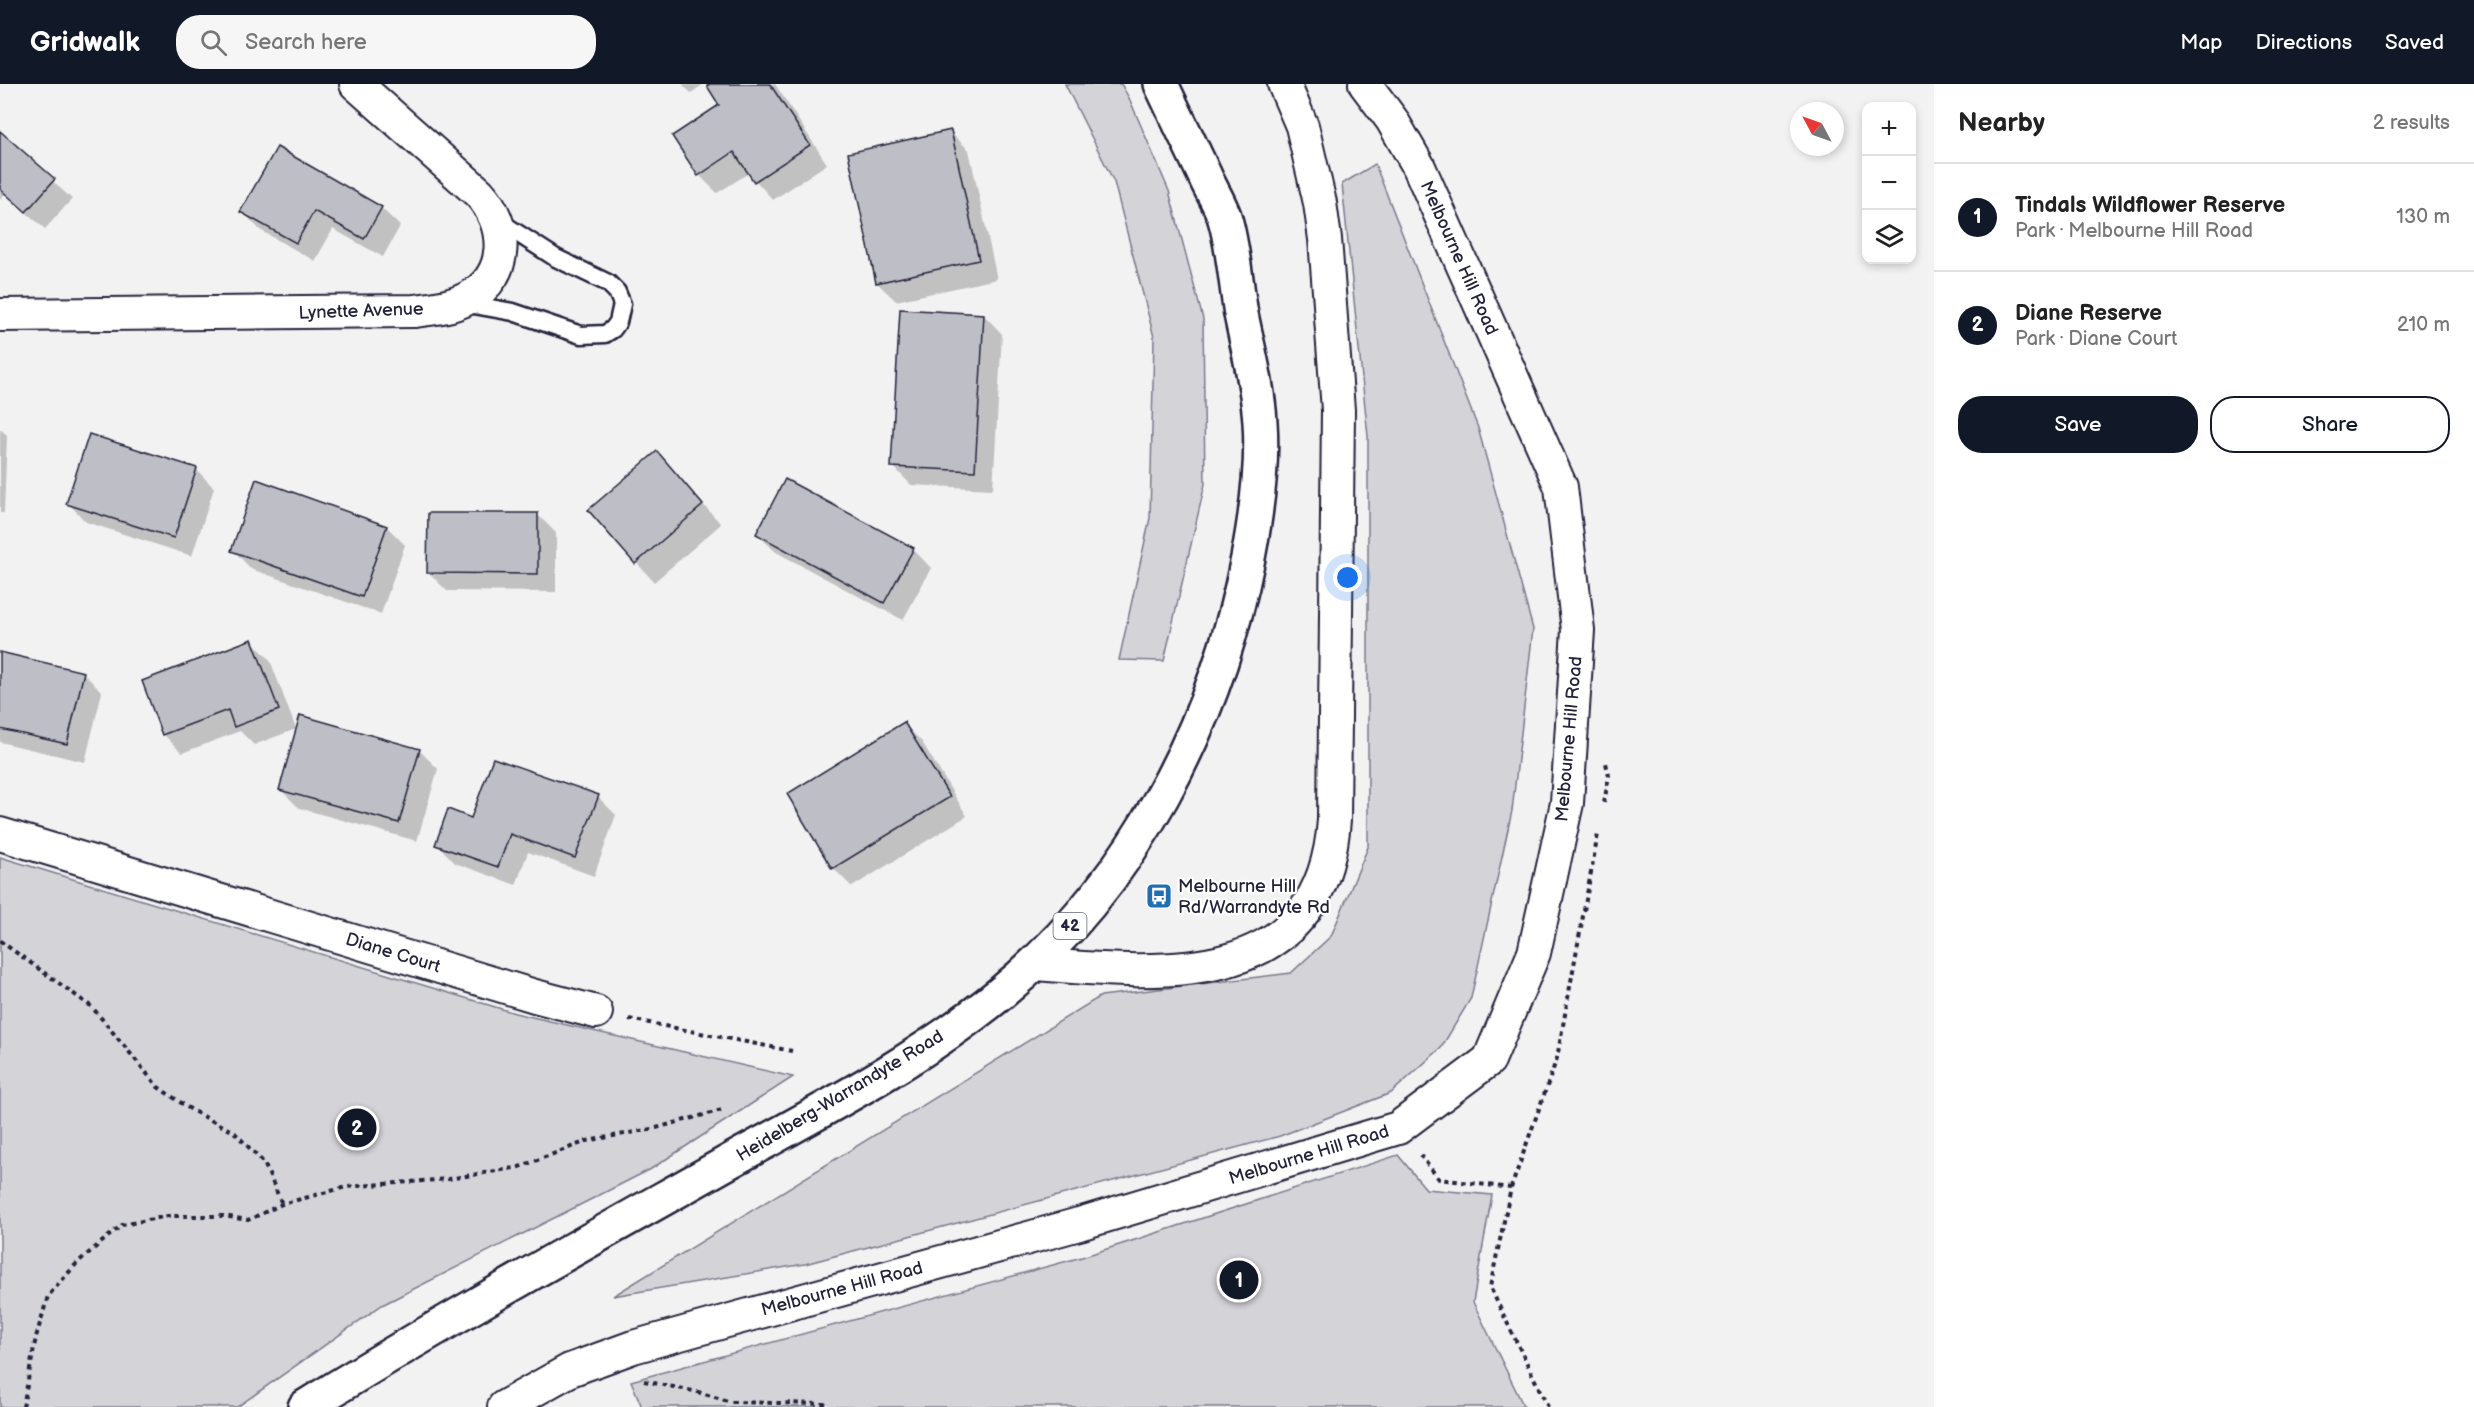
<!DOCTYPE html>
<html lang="en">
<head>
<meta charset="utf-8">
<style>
	body { margin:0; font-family:"Balsamiq Sans",sans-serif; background:#f6f6f6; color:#222 }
	.controls { position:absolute; right:18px; top:18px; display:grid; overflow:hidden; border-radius:12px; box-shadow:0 3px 9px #0003 }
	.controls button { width:54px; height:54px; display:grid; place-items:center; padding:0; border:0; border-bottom:2px solid #e0e0e0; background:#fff; color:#222; font:30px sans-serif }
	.compass { position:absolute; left:1790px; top:18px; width:54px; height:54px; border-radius:50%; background:#fff; box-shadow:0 3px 9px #0003; rotate:311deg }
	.you { position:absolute; left:1348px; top:494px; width:21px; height:21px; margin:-15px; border:4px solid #fff; border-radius:50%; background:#1a73e8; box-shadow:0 0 0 9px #1a73e833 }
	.badge { display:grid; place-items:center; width:39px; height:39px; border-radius:50%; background:#111827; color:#fff; font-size:20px; font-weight:700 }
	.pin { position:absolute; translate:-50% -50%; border:3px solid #fff; box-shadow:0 2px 6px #0006 }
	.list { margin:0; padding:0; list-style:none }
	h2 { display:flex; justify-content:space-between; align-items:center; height:78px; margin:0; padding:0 24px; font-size:26px }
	h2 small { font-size:20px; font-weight:400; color:#767676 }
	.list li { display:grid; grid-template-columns:39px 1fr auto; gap:18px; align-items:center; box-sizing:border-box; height:108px; padding:0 24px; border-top:2px solid #e0e0e0 }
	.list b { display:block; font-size:22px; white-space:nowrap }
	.list p { margin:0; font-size:20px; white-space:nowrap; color:#767676 }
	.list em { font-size:20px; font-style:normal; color:#767676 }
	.actions { display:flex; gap:12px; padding:18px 24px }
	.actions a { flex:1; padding:14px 0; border:2px solid #111827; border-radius:24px; text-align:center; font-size:21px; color:#111827 }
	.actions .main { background:#111827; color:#fff }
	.icon { flex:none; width:33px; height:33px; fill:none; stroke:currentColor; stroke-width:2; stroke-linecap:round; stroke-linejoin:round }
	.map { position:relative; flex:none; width:1934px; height:1323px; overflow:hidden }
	header { display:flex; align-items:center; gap:36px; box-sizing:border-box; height:84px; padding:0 30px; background:#111827; color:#fff }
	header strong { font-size:28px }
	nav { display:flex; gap:33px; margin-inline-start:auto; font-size:21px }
	.search { width:420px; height:54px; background:#f6f6f6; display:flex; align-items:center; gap:15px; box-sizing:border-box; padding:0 21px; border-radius:24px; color:#767676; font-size:22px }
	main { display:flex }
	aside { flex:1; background:#fff }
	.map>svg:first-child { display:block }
	.green { fill:#d3d3d8; stroke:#7a7a8a; stroke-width:1.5 }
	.shadow { fill:#0003 }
	.building { fill:#bebec6; stroke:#22223b; stroke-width:1.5 }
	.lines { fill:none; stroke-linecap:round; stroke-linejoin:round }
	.service-casing { stroke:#22223b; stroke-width:21 }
	.minor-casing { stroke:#22223b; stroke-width:36 }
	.primary-casing { stroke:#22223b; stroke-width:38 }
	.path { stroke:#22223b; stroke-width:4; stroke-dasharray:4.5 4.5; stroke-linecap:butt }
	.service { stroke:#fff; stroke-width:16 }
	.minor { stroke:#fff; stroke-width:32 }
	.primary { stroke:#fff; stroke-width:33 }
	.labels { text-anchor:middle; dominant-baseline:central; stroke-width:4.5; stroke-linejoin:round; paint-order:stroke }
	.shield { fill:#fff; stroke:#646476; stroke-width:1.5 }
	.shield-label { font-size:16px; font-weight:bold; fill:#22223b }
	.street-label { font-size:18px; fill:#22223b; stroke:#fff }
	.poi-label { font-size:18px; fill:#22223b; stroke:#fff; text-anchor:start }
</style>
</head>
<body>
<header>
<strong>Gridwalk</strong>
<div class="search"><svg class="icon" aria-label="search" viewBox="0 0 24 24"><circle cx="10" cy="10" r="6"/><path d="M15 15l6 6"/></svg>Search here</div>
<nav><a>Map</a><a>Directions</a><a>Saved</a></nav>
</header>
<main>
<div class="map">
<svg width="1934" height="1323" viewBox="0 0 1934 1323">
	<rect width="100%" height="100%" fill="#f2f2f3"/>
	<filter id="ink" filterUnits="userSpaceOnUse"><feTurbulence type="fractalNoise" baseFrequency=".0167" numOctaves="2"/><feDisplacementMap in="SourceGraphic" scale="12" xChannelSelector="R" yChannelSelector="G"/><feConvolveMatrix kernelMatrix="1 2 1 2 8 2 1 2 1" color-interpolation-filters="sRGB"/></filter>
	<g filter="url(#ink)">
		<g class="green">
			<path d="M 1065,0 L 1121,0 L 1129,14 L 1169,107 L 1203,235 L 1205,400 L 1164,577 L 1119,576 L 1150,434 L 1154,253 L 1114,98 Z"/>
			<path d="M 1375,80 L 1478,344 L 1533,545 L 1512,727 L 1471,914 L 1441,964 L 1391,1009 L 1280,1052 L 805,1180 L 613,1212 L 1101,912 L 1291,889 L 1331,852 L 1368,763 L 1368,352 L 1342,100 Z"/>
			<path d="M 0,773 L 515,929 L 793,993 L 651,1085 L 382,1221 L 237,1323 L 0,1323 Z"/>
			<path d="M 1398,1071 L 1426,1105 L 1492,1111 L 1473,1218 L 1524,1323 L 642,1323 L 631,1297 L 1082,1173 Z"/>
		</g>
		<g class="shadow">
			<path d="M 682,0 L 704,0 L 691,9 Z"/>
			<path d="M 712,0 L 775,0 L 827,80 L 773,116 L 749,89 L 717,109 L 699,91 L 721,22 Z"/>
			<path d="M 950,48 L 969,66 L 997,195 L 896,217 L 877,199 Z"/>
			<path d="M 0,49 L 72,115 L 45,145 L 5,110 L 0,116 Z"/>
			<path d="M 381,124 L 400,142 L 383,173 L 333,145 L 315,177 L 260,146 L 242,127 Z"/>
			<path d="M 984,231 L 1002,250 L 993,405 L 911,401 L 893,382 Z"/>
			<path d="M 0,345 L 7,351 L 4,429 L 0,429 Z"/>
			<path d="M 656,369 L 721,440 L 654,498 L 590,427 Z"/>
			<path d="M 196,385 L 214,404 L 192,472 L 86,438 L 68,419 Z"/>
			<path d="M 538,431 L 556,449 L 556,508 L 447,507 L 429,489 Z"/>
			<path d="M 387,443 L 405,461 L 381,530 L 251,485 L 233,466 Z"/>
			<path d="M 757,450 L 913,465 L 931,484 L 903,536 L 776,468 Z"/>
			<path d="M 252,557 L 270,576 L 296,645 L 254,661 L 240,647 L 182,669 L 163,650 Z"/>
			<path d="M 0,570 L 84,590 L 102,608 L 85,678 L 0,658 Z"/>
			<path d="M 904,640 L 922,658 L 967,732 L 852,803 L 833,784 Z"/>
			<path d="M 419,666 L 438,685 L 417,757 L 299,724 L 281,706 Z"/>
			<path d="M 598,713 L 616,731 L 594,792 L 528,768 L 516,801 L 455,779 L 437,760 L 472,736 Z"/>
		</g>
		<g class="building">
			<path d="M 710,0 L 770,0 L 810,61 L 754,98 L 734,68 L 698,92 L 672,52 L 719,21 L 707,2 Z"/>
			<path d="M 951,46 L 979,176 L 876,199 L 848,69 Z"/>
			<path d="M 0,47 L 55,95 L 26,128 L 0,105 Z"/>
			<path d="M 277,63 L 382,123 L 364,155 L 314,127 L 296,159 L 240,128 Z"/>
			<path d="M 900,225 L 984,230 L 975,387 L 891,383 Z"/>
			<path d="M 89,350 L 197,384 L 174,454 L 66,420 Z"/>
			<path d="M 657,367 L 703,421 L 635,480 L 588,426 Z"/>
			<path d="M 256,395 L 387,442 L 362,513 L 231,467 Z"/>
			<path d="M 785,395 L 914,464 L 884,519 L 756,450 Z"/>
			<path d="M 428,429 L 538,429 L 538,490 L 427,489 Z"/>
			<path d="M 252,555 L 279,626 L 234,643 L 228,626 L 162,651 L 142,597 Z"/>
			<path d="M 0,568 L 84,588 L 67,660 L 0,645 Z"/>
			<path d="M 300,631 L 420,665 L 399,739 L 279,706 Z"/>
			<path d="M 904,638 L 950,713 L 832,785 L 787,710 Z"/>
			<path d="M 493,674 L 599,711 L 575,774 L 510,750 L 498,783 L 435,761 L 448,725 L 471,734 Z"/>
		</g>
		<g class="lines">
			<defs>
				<path id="service" d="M 463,219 L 513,228 L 581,251 L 605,250 L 613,245 L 618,238 L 622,220 L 617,208 L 608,199 L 556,174 L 497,136"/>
				<g id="minor">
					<path d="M 0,231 L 414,227 C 432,225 452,223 468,214 C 511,191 508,140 479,109 L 356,0"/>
					<path d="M 0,750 L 535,912 L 596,928"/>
					<path d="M 1034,880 C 1162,891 1322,907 1334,736 L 1338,326 L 1325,155 L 1320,119 L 1302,42 L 1284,0"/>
					<path d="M 504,1323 L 570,1286 L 633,1263 L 1079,1140 L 1398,1044 L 1489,976 L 1534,869 L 1567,719 L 1578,546 L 1561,403 L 1419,83 L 1392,36 L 1365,0"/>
				</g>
				<path id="primary" d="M 305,1323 C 442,1238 583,1160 723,1081 C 818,1028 917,978 1001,909 C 1133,800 1216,640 1248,474 C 1256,432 1263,380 1260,338 C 1258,302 1248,265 1241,230 C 1236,201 1233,159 1224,132 C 1219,118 1210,104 1204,90 C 1190,60 1175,30 1161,0"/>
			</defs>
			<use href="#service" class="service-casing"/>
			<use href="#minor" class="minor-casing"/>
			<use href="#primary" class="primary-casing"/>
			<g class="path">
				<path d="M 1604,719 L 1609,692 L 1606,679"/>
				<path d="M 0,857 L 92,923 L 158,1003 L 193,1027 L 234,1048 L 264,1079 L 282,1120"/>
				<path d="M 629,935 L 792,967"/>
				<path d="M 1420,1071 L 1439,1095 L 1511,1104"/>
				<path d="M 644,1297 L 698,1308 L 731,1318 L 824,1320 L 830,1323"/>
				<path d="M 23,1323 L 36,1253 L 48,1212 L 78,1178 L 122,1141 L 168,1132 L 223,1132 L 248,1136 L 282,1120 L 346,1103 L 448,1095 L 519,1083 L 587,1057 L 656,1044 L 722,1026"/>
				<path d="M 1548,1323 L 1490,1203 L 1511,1104 L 1557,974 L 1598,750"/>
			</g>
			<use href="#service" class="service"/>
			<use href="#minor" class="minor"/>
			<use href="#primary" class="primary"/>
		</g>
	</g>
	<defs>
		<symbol id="bus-square" viewBox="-11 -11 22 22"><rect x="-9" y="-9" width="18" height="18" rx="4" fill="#1f6fb2" stroke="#fff"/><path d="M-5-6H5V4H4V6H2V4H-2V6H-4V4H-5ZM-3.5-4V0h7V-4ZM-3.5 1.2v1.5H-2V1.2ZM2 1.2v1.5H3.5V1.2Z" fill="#fff"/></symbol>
	</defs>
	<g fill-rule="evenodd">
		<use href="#bus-square" x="1144" y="797" width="30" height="30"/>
	</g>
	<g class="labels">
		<rect class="shield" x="1053.5" y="829" width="33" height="26" rx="4.5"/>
		<g class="shield-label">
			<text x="1070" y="842">42</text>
		</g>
		<g class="street-label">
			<text transform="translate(1459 174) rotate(66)">Melbourne Hill Road</text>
			<text transform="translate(361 227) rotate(-2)">Lynette Avenue</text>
			<text transform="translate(1569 655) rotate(-85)">Melbourne Hill Road</text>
			<text transform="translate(393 869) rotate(17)">Diane Court</text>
			<text transform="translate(840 1012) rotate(-31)">Heidelberg-Warrandyte Road</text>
			<text transform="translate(1309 1071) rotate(-17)">Melbourne Hill Road</text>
			<text transform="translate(842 1205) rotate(-15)">Melbourne Hill Road</text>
		</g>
		<g class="poi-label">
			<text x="1178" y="802">Melbourne Hill<tspan x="1178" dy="21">Rd/Warrandyte Rd</tspan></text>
		</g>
	</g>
</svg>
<div class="controls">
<button>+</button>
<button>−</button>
<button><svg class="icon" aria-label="layers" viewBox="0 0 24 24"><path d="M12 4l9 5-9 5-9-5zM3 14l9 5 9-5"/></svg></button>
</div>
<svg class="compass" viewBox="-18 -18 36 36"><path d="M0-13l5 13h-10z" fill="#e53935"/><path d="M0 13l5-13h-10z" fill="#767676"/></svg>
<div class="you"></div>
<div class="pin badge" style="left:1239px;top:1196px">1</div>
<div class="pin badge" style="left:357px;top:1044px">2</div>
</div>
<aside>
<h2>Nearby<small>2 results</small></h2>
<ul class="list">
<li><span class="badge">1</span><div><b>Tindals Wildflower Reserve</b><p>Park · Melbourne Hill Road</p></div><em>130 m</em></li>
<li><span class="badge">2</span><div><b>Diane Reserve</b><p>Park · Diane Court</p></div><em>210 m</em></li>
</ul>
<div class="actions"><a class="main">Save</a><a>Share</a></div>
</aside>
</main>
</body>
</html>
